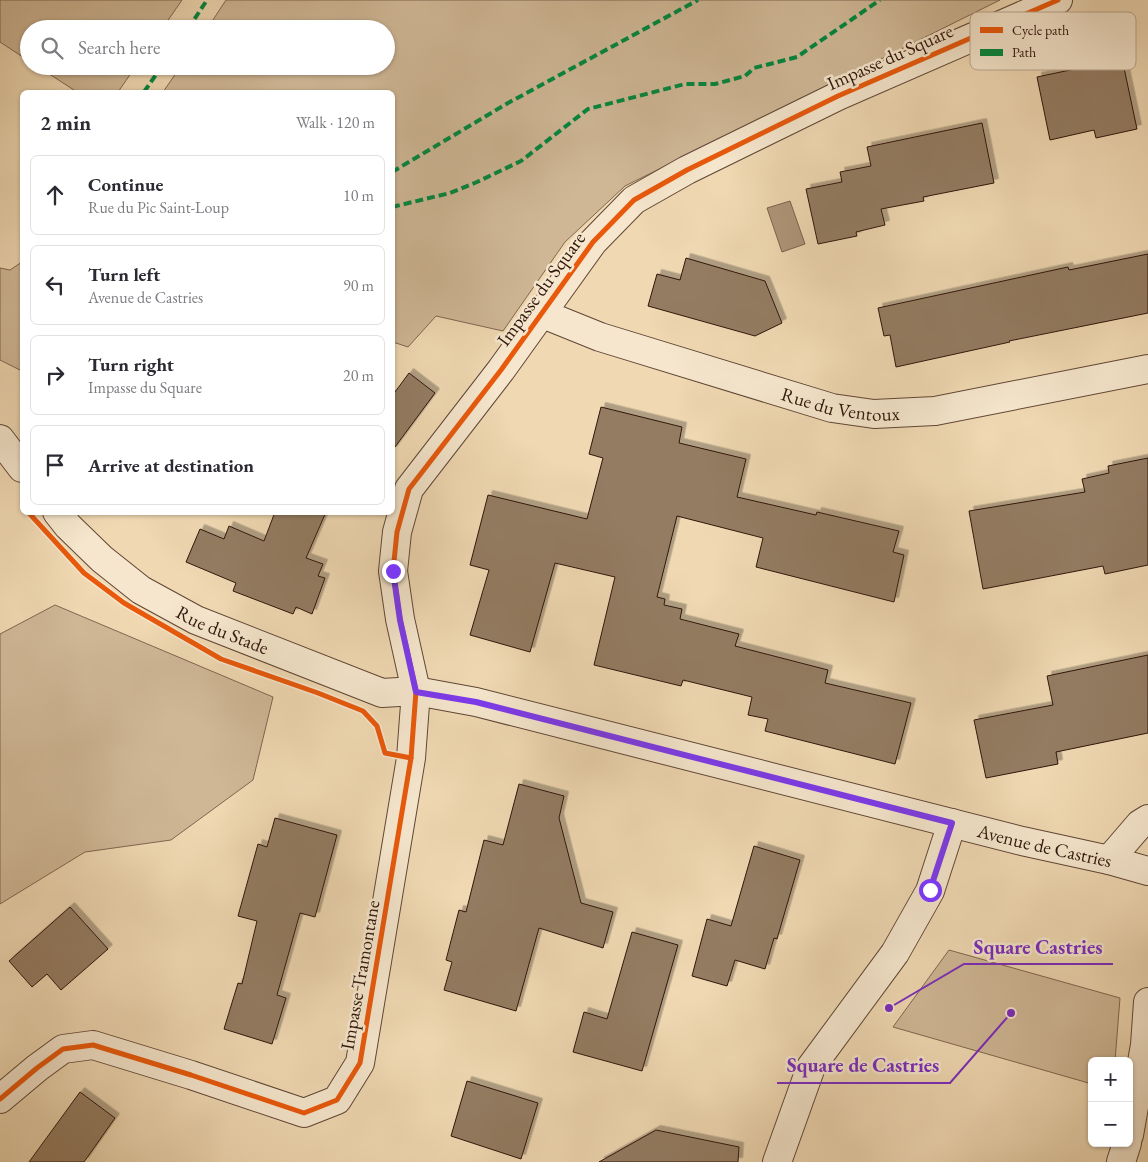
<!DOCTYPE html>
<html lang="en">
<head>
<meta charset="utf-8">
<style>
	body { margin:0; font-family:"EB Garamond",serif; background:#f7f7f7; color:#2b2b33 }
	.controls { position:absolute; right:15px; bottom:15px; display:grid; overflow:hidden; border-radius:8px; box-shadow:0 1px 4px #0004 }
	.controls button { width:45px; height:45px; display:grid; place-items:center; padding:0; border:0; border-bottom:1px solid #e1e1e2; background:#fff; color:#2b2b33; font:25px sans-serif }
	.stop { position:absolute; width:15px; height:15px; margin:-11px; border:4px solid #7c3aed; border-radius:50%; background:#fff }
	.stop.end { background:#7c3aed; border-color:#fff; box-shadow:0 1px 5px #0008 }
	.list { margin:0; padding:0; list-style:none }
	h2 { display:flex; justify-content:space-between; align-items:center; height:65px; margin:0; padding:0 20px; font-size:21px }
	h2 small { font-size:16px; font-weight:400; color:#7c7c81 }
	.list li { display:grid; grid-template-columns:32px 1fr auto; gap:15px; align-items:center; box-sizing:border-box; height:80px; margin:0 10px 10px; padding:0 10px; border:1px solid #e1e1e2; border-radius:8px }
	.list b { display:block; font-size:19px; white-space:nowrap }
	.list p { margin:0; font-size:16px; white-space:nowrap; color:#7c7c81 }
	.list em { font-size:16px; font-style:normal; color:#7c7c81 }
	.icon { flex:none; width:28px; height:28px; fill:none; stroke:currentColor; stroke-width:2; stroke-linecap:round; stroke-linejoin:round }
	.map { position:relative; flex:none; width:1148px; height:1162px; overflow:hidden }
	.search { position:absolute; background:#fff; box-shadow:0 1px 4px #0004; left:20px; top:20px; width:375px; height:55px; display:flex; align-items:center; gap:12px; box-sizing:border-box; padding:0 18px; border-radius:28px; color:#7c7c81; font-size:19px }
	.panel { position:absolute; background:#fff; box-shadow:0 1px 4px #0004; left:20px; top:90px; width:375px; height:425px; border-radius:8px }
	.map>svg:first-child { display:block }
	.green { fill:#cfb796; stroke:#806650 }
	.water { fill:#ae9679; stroke:#7c634d }
	.building { fill:#937b62; stroke:#30160b; filter:url(#shadow) }
	.lines { fill:none; stroke-linecap:round; stroke-linejoin:round }
	.street-casing { stroke:#604635; stroke-width:30 }
	.street { stroke:#f5e6cd; stroke-width:28 }
	.quiet { stroke:#00873e; stroke-width:4; stroke-dasharray:8 4; stroke-linecap:butt }
	.cycleway-casing { stroke:#f5e6cd; stroke-width:8 }
	.cycleway { stroke:#e8590c; stroke-width:5 }
	.route { stroke:#7c3aed; stroke-width:6 }
	.labels { text-anchor:middle; dominant-baseline:central; stroke-width:5; stroke-linejoin:round; paint-order:stroke }
	.street-label { font-size:19px; fill:#30160b; stroke:#f5e6cd }
	.key { fill:#f5e6cd; stroke:#baa893; stroke-width:1 }
	.key-label { font-size:14px; fill:#30160b }
	.leader { fill:none; stroke:#7b2cbf; stroke-width:2 }
	.callout-dot { fill:#7b2cbf; stroke:#f5e6cd; stroke-width:2 }
	.callout-label { font-size:20px; text-anchor:middle; font-weight:bold; fill:#7b2cbf; stroke:#f5e6cd; stroke-width:5; stroke-linejoin:round; paint-order:stroke }
</style>
</head>
<body>
<div class="map">
<svg width="1148" height="1162" viewBox="0 0 1148 1162">
	<defs>
		<filter id="shadow"><feDropShadow dx="4.5" dy="-4.5" stdDeviation="0" flood-color="#0004"/></filter>
	</defs>
	<rect width="100%" height="100%" fill="#efd8b2"/>
	<filter id="stains"><feTurbulence type="fractalNoise" baseFrequency=".004" numOctaves="4"/><feColorMatrix values="0 0 0 0 .2 0 0 0 0 .09 0 0 0 0 .02 0 0 0 .5 -.17"/></filter>
	<radialGradient id="worn" r=".72"><stop offset=".6" stop-color="#630" stop-opacity="0"/><stop offset="1" stop-color="#630" stop-opacity=".3"/></radialGradient>
	<g class="green">
		<path d="M 0,0 L 182,0 L 162,29 L 29,29 L 29,61 L 0,42 Z"/>
		<path d="M 226,0 L 1000,0 L 625,186 L 565,242 L 503,331 L 436,316 L 408,347 L 393,342 L 392,92 L 163,92 L 181,66 L 386,66 L 386,29 L 207,29 Z"/>
		<path d="M 37,66 L 136,66 L 118,92 L 77,92 Z"/>
		<path d="M 22,262 L 22,371 L 0,360 L 0,268 L 10,270 Z"/>
		<path d="M 55,605 L 273,697 L 253,780 L 171,840 L 85,852 L 0,904 L 0,634 Z"/>
		<path d="M 949,950 L 1120,998 L 1115,1061 L 1092,1061 L 1092,1084 L 893,1027 Z"/>
	</g>
	<path class="water" d="M 790,201 L 805,244 L 782,252 L 767,208 Z"/>
	<g class="building">
		<path d="M 1120,49 L 1137,129 L 1096,138 L 1094,130 L 1050,140 L 1037,77 L 1075,69 L 1073,59 Z"/>
		<path d="M 982,123 L 994,183 L 923,197 L 924,201 L 881,209 L 885,225 L 856,232 L 857,236 L 818,244 L 806,189 L 842,182 L 840,172 L 871,166 L 867,147 Z"/>
		<path d="M 1148,254 L 1148,313 L 1009,341 L 1010,342 L 896,367 L 890,335 L 884,336 L 878,308 L 1068,267 L 1069,270 Z"/>
		<path d="M 686,258 L 765,281 L 782,323 L 755,336 L 648,306 L 657,274 L 680,280 Z"/>
		<path d="M 409,373 L 435,393 L 392,451 L 392,396 Z"/>
		<path d="M 601,407 L 682,427 L 679,443 L 746,459 L 737,497 L 816,515 L 817,512 L 899,531 L 893,552 L 904,555 L 894,602 L 756,567 L 763,538 L 677,516 L 657,597 L 665,599 L 664,605 L 682,609 L 680,619 L 739,634 L 735,646 L 828,670 L 825,683 L 911,703 L 895,764 L 765,731 L 768,719 L 748,715 L 752,697 L 683,680 L 681,686 L 594,665 L 615,577 L 555,563 L 530,652 L 470,635 L 489,570 L 470,565 L 488,495 L 587,519 L 603,458 L 589,454 Z"/>
		<path d="M 1148,458 L 1148,565 L 1105,574 L 1103,566 L 983,589 L 969,511 L 1085,492 L 1082,479 L 1109,473 L 1108,466 Z"/>
		<path d="M 275,512 L 326,512 L 306,558 L 323,564 L 318,576 L 325,578 L 312,614 L 296,607 L 293,614 L 233,591 L 236,583 L 186,562 L 200,529 L 224,539 L 229,526 L 264,541 Z"/>
		<path d="M 1148,655 L 1148,733 L 1056,752 L 1058,764 L 986,778 L 974,720 L 1053,705 L 1047,676 Z"/>
		<path d="M 519,784 L 564,796 L 559,818 L 581,903 L 613,912 L 603,948 L 539,928 L 516,1011 L 444,990 L 452,962 L 446,960 L 459,910 L 466,912 L 484,840 L 503,845 Z"/>
		<path d="M 275,818 L 337,835 L 315,917 L 300,913 L 277,995 L 286,998 L 272,1044 L 224,1029 L 238,983 L 242,984 L 257,921 L 238,916 L 258,844 L 267,847 Z"/>
		<path d="M 754,846 L 800,860 L 777,939 L 774,938 L 765,969 L 735,960 L 727,986 L 692,976 L 707,919 L 731,926 Z"/>
		<path d="M 70,907 L 108,949 L 61,990 L 47,974 L 32,987 L 9,961 Z"/>
		<path d="M 632,932 L 678,945 L 642,1071 L 573,1052 L 584,1012 L 607,1019 Z"/>
		<path d="M 467,1081 L 538,1103 L 521,1159 L 451,1136 Z"/>
		<path d="M 80,1092 L 115,1118 L 84,1162 L 29,1162 Z"/>
		<path d="M 656,1130 L 739,1147 L 738,1162 L 599,1162 Z"/>
	</g>
	<g class="lines">
		<defs>
			<g id="street">
				<path id="s1" d="M 543,314 L 600,337 L 832,408 L 874,414 L 935,411 L 1148,369"/>
				<path d="M 0,439 L 22,468"/>
				<path id="s2" d="M 57,512 L 68,526 L 102,559 L 141,590 L 196,620 L 382,693 L 416,691 L 476,702 L 1022,841 L 1109,860 L 1148,871"/>
				<path d="M 1109,860 L 1140,824 L 1148,819"/>
				<path d="M 0,1099 L 37,1068 L 63,1049 L 93,1045 L 191,1075 L 304,1113 L 337,1100 L 360,1063 L 411,758 L 416,691 L 400,619 L 393,571 L 397,532 L 409,489 L 501,370 L 593,242 L 634,200 L 687,170 L 838,96 L 1058,0"/>
				<path d="M 1129,1135 L 1145,1045 L 1148,1002"/>
				<path d="M 777,1162 L 811,1067 L 895,953 L 930,891 L 952,823"/>
				<path d="M 1121,1162 L 1127,1143"/>
			</g>
		</defs>
		<use href="#street" class="street-casing"/>
		<use href="#street" class="street"/>
		<g class="quiet">
			<path d="M 188,29 L 207,0"/>
			<path d="M 144,92 L 162,66"/>
			<path d="M 392,172 L 508,103 L 698,0"/>
			<path d="M 392,207 L 450,193 L 477,182 L 521,161 L 588,109 L 685,84 L 715,84 L 745,76 L 754,68 L 797,57 L 880,0"/>
		</g>
		<defs>
			<g id="cycleway">
				<path d="M 28,512 L 84,573 L 124,603 L 221,659 L 318,693 L 363,711 L 377,726 L 385,753 L 411,758"/>
				<path d="M 0,1099 L 37,1068 L 63,1049 L 93,1045 L 191,1075 L 304,1113 L 337,1100 L 360,1063 L 411,758 L 416,691 L 400,619 L 393,571 L 397,532 L 409,489 L 501,370 L 593,242 L 634,200 L 687,170 L 838,96 L 1058,0"/>
			</g>
		</defs>
		<use href="#cycleway" class="cycleway-casing"/>
		<use href="#cycleway" class="cycleway"/>
	</g>
	<g class="lines">
		<path class="route" d="M 393,571 L 400,620 L 416,692 L 476,702 L 952,823 L 930,890"/>
	</g>
	<g class="labels">
		<g class="street-label">
			<text transform="translate(890 57) rotate(-24)">Impasse du Square</text>
			<text transform="translate(541 289) rotate(-54)">Impasse du Square</text>
			<text stroke="none"><textPath href="#s1" startOffset="312">Rue du Ventoux</textPath></text>
			<text stroke="none"><textPath href="#s2" startOffset="206">Rue du Stade</textPath></text>
			<text stroke="none"><textPath href="#s2" startOffset="1059">Avenue de Castries</textPath></text>
			<text transform="translate(360 975) rotate(-80)">Impasse Tramontane</text>
		</g>
	</g>
	<rect x="970" y="12" width="166" height="58" rx="8" class="key"/>
	<rect x="980" y="27" width="23" height="6" fill="#e8590c"/>
	<rect x="980" y="49" width="23" height="7" fill="#00873e"/>
	<g class="key-label">
		<text x="1012" y="35">Cycle path</text>
		<text x="1012" y="57">Path</text>
	</g>
	<path class="leader" d="M889 1008L964 964H1113M1011 1013L950 1083H777"/>
	<g class="callout-dot">
		<circle cx="889" cy="1008" r="5"/>
		<circle cx="1011" cy="1013" r="5"/>
	</g>
	<g class="callout-label">
		<text x="1038" y="954">Square Castries</text>
		<text x="863" y="1072">Square de Castries</text>
	</g>
	<rect width="100%" height="100%" filter="url(#stains)"/>
	<rect width="100%" height="100%" fill="url(#worn)"/>
</svg>
<div class="controls">
<button>+</button>
<button>−</button>
</div>
<div class="stop" style="left:930px;top:890px"></div>
<div class="stop end" style="left:393px;top:571px"></div>
<div class="search"><svg class="icon" aria-label="search" viewBox="0 0 24 24"><circle cx="10" cy="10" r="6"/><path d="M15 15l6 6"/></svg>Search here</div>
<section class="panel">
<h2>2 min<small>Walk · 120 m</small></h2>
<ul class="list">
<li><svg class="icon" aria-label="ahead" viewBox="0 0 24 24"><path d="M12 20V5M6 11l6-6 6 6"/></svg><div><b>Continue</b><p>Rue du Pic Saint-Loup</p></div><em>10 m</em></li>
<li><svg class="icon" aria-label="left" viewBox="0 0 24 24"><path d="M17 20v-9H6M10 6l-5 5 5 5"/></svg><div><b>Turn left</b><p>Avenue de Castries</p></div><em>90 m</em></li>
<li><svg class="icon" aria-label="right" viewBox="0 0 24 24"><path d="M7 20v-9h11M14 6l5 5-5 5"/></svg><div><b>Turn right</b><p>Impasse du Square</p></div><em>20 m</em></li>
<li><svg class="icon" aria-label="arrive" viewBox="0 0 24 24"><path d="M6 21V4h12l-3 4 3 4H6"/></svg><div><b>Arrive at destination</b></div></li>
</ul>
</section>
</div>
</body>
</html>
